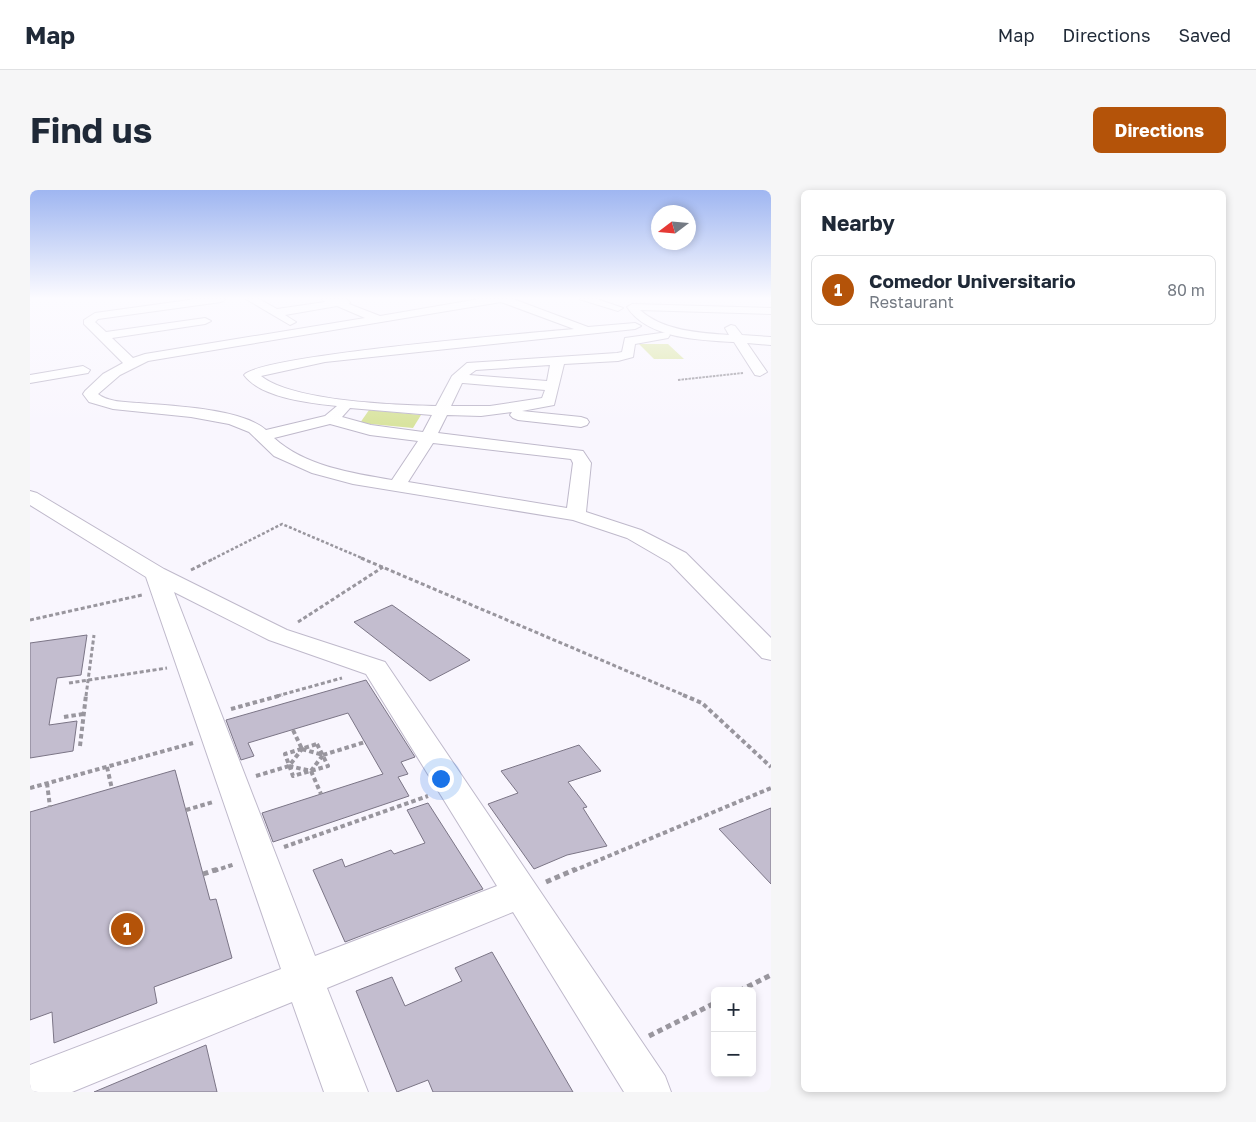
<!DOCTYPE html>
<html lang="en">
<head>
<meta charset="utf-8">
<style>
	body { margin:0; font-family:"Golos Text",sans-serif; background:#f6f6f7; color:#1f2937 }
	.controls { position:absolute; right:15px; bottom:15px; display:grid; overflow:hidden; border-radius:8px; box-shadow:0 2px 8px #0003 }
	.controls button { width:45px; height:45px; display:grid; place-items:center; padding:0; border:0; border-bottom:1px solid #e0e1e3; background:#fff; color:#1f2937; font:25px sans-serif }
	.compass { position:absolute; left:621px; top:15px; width:45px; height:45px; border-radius:50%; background:#fff; box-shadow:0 2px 8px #0003; rotate:254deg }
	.you { position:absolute; left:410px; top:588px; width:18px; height:18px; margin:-12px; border:4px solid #fff; border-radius:50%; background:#1a73e8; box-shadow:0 0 0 8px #1a73e833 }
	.badge { display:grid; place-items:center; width:32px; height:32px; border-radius:50%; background:#b45309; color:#fff; font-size:16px; font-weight:700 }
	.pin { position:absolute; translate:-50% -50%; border:2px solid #fff; box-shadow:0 1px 5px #0006 }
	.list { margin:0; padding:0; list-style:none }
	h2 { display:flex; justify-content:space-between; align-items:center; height:65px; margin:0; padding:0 20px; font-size:21px }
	h2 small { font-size:16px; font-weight:400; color:#747a83 }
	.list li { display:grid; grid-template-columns:32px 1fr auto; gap:15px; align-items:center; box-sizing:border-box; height:70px; margin:0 10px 10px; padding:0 10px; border:1px solid #e0e1e3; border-radius:8px }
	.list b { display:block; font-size:19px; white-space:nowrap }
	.list p { margin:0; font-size:16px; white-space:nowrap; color:#747a83 }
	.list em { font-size:16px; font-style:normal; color:#747a83 }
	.map { position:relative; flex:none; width:741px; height:902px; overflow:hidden; border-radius:8px }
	header { display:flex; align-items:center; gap:30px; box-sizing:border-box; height:70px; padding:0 25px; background:#fff; border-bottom:1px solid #e0e1e3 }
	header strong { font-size:24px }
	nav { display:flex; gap:28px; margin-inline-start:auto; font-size:18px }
	.intro { display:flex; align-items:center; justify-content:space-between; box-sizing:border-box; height:120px; padding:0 30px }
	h1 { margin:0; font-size:35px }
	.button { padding:12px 22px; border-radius:8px; background:#b45309; color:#fff; font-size:18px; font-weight:700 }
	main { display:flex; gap:30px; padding:0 30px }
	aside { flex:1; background:#fff; border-radius:8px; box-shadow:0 2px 8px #0003 }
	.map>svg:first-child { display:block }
	.green { fill:#d9e49f }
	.building { fill:#c3bdcf; stroke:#7b7586 }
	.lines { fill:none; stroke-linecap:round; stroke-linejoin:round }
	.minor-casing { stroke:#bfb9cb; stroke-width:2 }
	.path-far4 { stroke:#99969e; stroke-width:2; stroke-dasharray:2.5 1; stroke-linecap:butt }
	.path-far3 { stroke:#99969e; stroke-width:2.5; stroke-dasharray:3 2; stroke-linecap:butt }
	.path-far2 { stroke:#99969e; stroke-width:3; stroke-dasharray:4 2.5; stroke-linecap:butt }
	.path-far1 { stroke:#99969e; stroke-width:4; stroke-dasharray:4.5 3; stroke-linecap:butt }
	.path { stroke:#99969e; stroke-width:5; stroke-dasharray:5.5 4; stroke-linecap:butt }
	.minor { fill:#fff; fill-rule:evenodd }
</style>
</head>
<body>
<header>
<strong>Map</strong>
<nav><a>Map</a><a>Directions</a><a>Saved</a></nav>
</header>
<div class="intro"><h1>Find us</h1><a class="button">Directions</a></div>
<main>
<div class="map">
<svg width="741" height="902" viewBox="0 0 741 902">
	<rect width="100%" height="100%" fill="#f9f6fe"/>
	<g class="green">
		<path d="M 609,154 L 638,154 L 654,169 L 624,169 Z"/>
		<path d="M 339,220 L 391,225 L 383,238 L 330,233 Z"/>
	</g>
	<g class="building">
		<path d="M 362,415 L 440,470 L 400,491 L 324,432 Z"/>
		<path d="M 57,445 L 51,485 L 27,488 L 19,535 L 47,531 L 43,561 L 0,568 L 0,453 Z"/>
		<path d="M 336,490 L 385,567 L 371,572 L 378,584 L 368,587 L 379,606 L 243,652 L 232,623 L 353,584 L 318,523 L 218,553 L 224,566 L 211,570 L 196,530 Z"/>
		<path d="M 549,555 L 571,581 L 538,592 L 557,617 L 553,618 L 577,656 L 537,665 L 504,679 L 458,614 L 488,603 L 471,581 Z"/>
		<path d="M 145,580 L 180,710 L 186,709 L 202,768 L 124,797 L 127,813 L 24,853 L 22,822 L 0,830 L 0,622 Z"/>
		<path d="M 398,613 L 453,699 L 315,752 L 283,680 L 312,669 L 315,677 L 361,660 L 364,664 L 395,653 L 377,620 Z"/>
		<path d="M 741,618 L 741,694 L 689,639 Z"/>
		<path d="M 462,762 L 543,902 L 403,902 L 398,890 L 367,902 L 326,801 L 362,787 L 375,816 L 432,791 L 425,778 Z"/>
		<path d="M 176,855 L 187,902 L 64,902 Z"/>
	</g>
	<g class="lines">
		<defs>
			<g id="minor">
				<path d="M 166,109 L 196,109 L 191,112 L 68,129 L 65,132 L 76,142 L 175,128 L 181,131 L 175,134 L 82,148 L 103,168 L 115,164 L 335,128 L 307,116 L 255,125 L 266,132 L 260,135 L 216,109 L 229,109 L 247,119 L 295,112 L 292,109 L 316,109 L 320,112 L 319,114 L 350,126 L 449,109 L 483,109 L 558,137 L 605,133 L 611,136 L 605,139 L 295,172 L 231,186 C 262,211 365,215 406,216 L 422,186 L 437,173 L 587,163 L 592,162 L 595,148 L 638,142 L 640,145 L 638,148 L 605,154 L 603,167 L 588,171 L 534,174 L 524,215 L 492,221 L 551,227 L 557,229 L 559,232 L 557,235 L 551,237 L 488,230 L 483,228 L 480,225 L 482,222 L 451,226 L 417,225 L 408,243 L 553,261 L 561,273 L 556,322 L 611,340 L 656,363 L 741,448 L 741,470 L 732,468 L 640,373 L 597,348 L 543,330 L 323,294 L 282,283 L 244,266 L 219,242 L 199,234 L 161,227 L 83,219 L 59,212 L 53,204 L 55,201 L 73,184 L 93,173 L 54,134 L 54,130 L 65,123 ZM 471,112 L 544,139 C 501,143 230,165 214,185 C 231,208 280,213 307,216 L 295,226 L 236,240 C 211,218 141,216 109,213 C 95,212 78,212 68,204 L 90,185 L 118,171 ZM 520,175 L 517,191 L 439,185 L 446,180 ZM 432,193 L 433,193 L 515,200 L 512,208 L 460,216 L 421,216 ZM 320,218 L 402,225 L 393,242 L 341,235 L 312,227 ZM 300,234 L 340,245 L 388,251 L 362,290 C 321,283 275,276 244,248 ZM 403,253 L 541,269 L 543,273 L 537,318 L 378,292 Z"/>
				<path d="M 549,109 L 567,109 L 593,118 L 588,121 Z"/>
				<path d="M 602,114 L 741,118 L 741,124 L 610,120 C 633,141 670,143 699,145 L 695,138 L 701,135 L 705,136 L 712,145 L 741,147 L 741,155 L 717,153 L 737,182 L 730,186 L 725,185 L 704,152 C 670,150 618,149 597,117 Z"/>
				<path d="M 53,176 L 60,180 L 58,183 L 0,193 L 0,185 Z"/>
				<path d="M 0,301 L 7,303 L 134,379 L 257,440 L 355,472 L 635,886 L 641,902 L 594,902 L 483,722 L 297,798 L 338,902 L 294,902 L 262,812 L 42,902 L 0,902 L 0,875 L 251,779 L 116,387 L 0,315 ZM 144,402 L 239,450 L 336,484 L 467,696 L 285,766 Z"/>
			</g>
		</defs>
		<use href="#minor" class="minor-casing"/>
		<path class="path-far4" d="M 648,190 L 713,183"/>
		<path class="path-far3" d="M 183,369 L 252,334 L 334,369"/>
		<g class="path-far2">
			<path d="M 331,368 L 656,506"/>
			<path d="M 161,380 L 185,368"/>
			<path d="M 0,430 L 112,405"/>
			<path d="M 268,432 L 353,377"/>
			<path d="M 39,493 L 137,478"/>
			<path d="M 56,506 L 64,445"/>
			<path d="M 247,506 L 312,488"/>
		</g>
		<g class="path-far1">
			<path d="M 653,505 L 672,513 L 741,577"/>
			<path d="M 201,519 L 252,505"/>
			<path d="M 34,527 L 53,524"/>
			<path d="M 263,540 L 272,559"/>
			<path d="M 287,554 L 298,576 L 263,586 L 255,564 Z"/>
			<path d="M 50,556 L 56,505"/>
			<path d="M 272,559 L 293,565 L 281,581 L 259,576 Z"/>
			<path d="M 293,565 L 335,552"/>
			<path d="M 77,577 L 82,599"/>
			<path d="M 281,581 L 291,604"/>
			<path d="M 226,586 L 259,576"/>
			<path d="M 17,593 L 20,617"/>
			<path d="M 0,598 L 163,553"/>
			<path d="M 156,620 L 183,612"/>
			<path d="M 254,657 L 398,606"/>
			<path d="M 184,681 L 205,674"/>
			<path d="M 543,681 L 741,598"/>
		</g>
		<g class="path">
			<path d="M 173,684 L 188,679"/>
			<path d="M 516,692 L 546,679"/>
			<path d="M 709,801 L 741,785"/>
			<path d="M 619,846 L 685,813"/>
		</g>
		<use href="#minor" class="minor"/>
	</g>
	<linearGradient id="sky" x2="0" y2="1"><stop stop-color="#9fb6f1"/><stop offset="0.46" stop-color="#fcfbff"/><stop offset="1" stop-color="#fcfbff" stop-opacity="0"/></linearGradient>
	<rect width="741" height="235" fill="url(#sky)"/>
</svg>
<div class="controls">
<button>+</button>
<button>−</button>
</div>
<svg class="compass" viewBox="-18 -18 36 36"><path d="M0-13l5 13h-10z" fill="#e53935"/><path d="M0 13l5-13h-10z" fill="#747a83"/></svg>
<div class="you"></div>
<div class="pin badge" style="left:97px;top:739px">1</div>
</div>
<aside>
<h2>Nearby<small></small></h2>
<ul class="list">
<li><span class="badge">1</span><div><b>Comedor Universitario</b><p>Restaurant</p></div><em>80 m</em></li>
</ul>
</aside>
</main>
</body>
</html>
